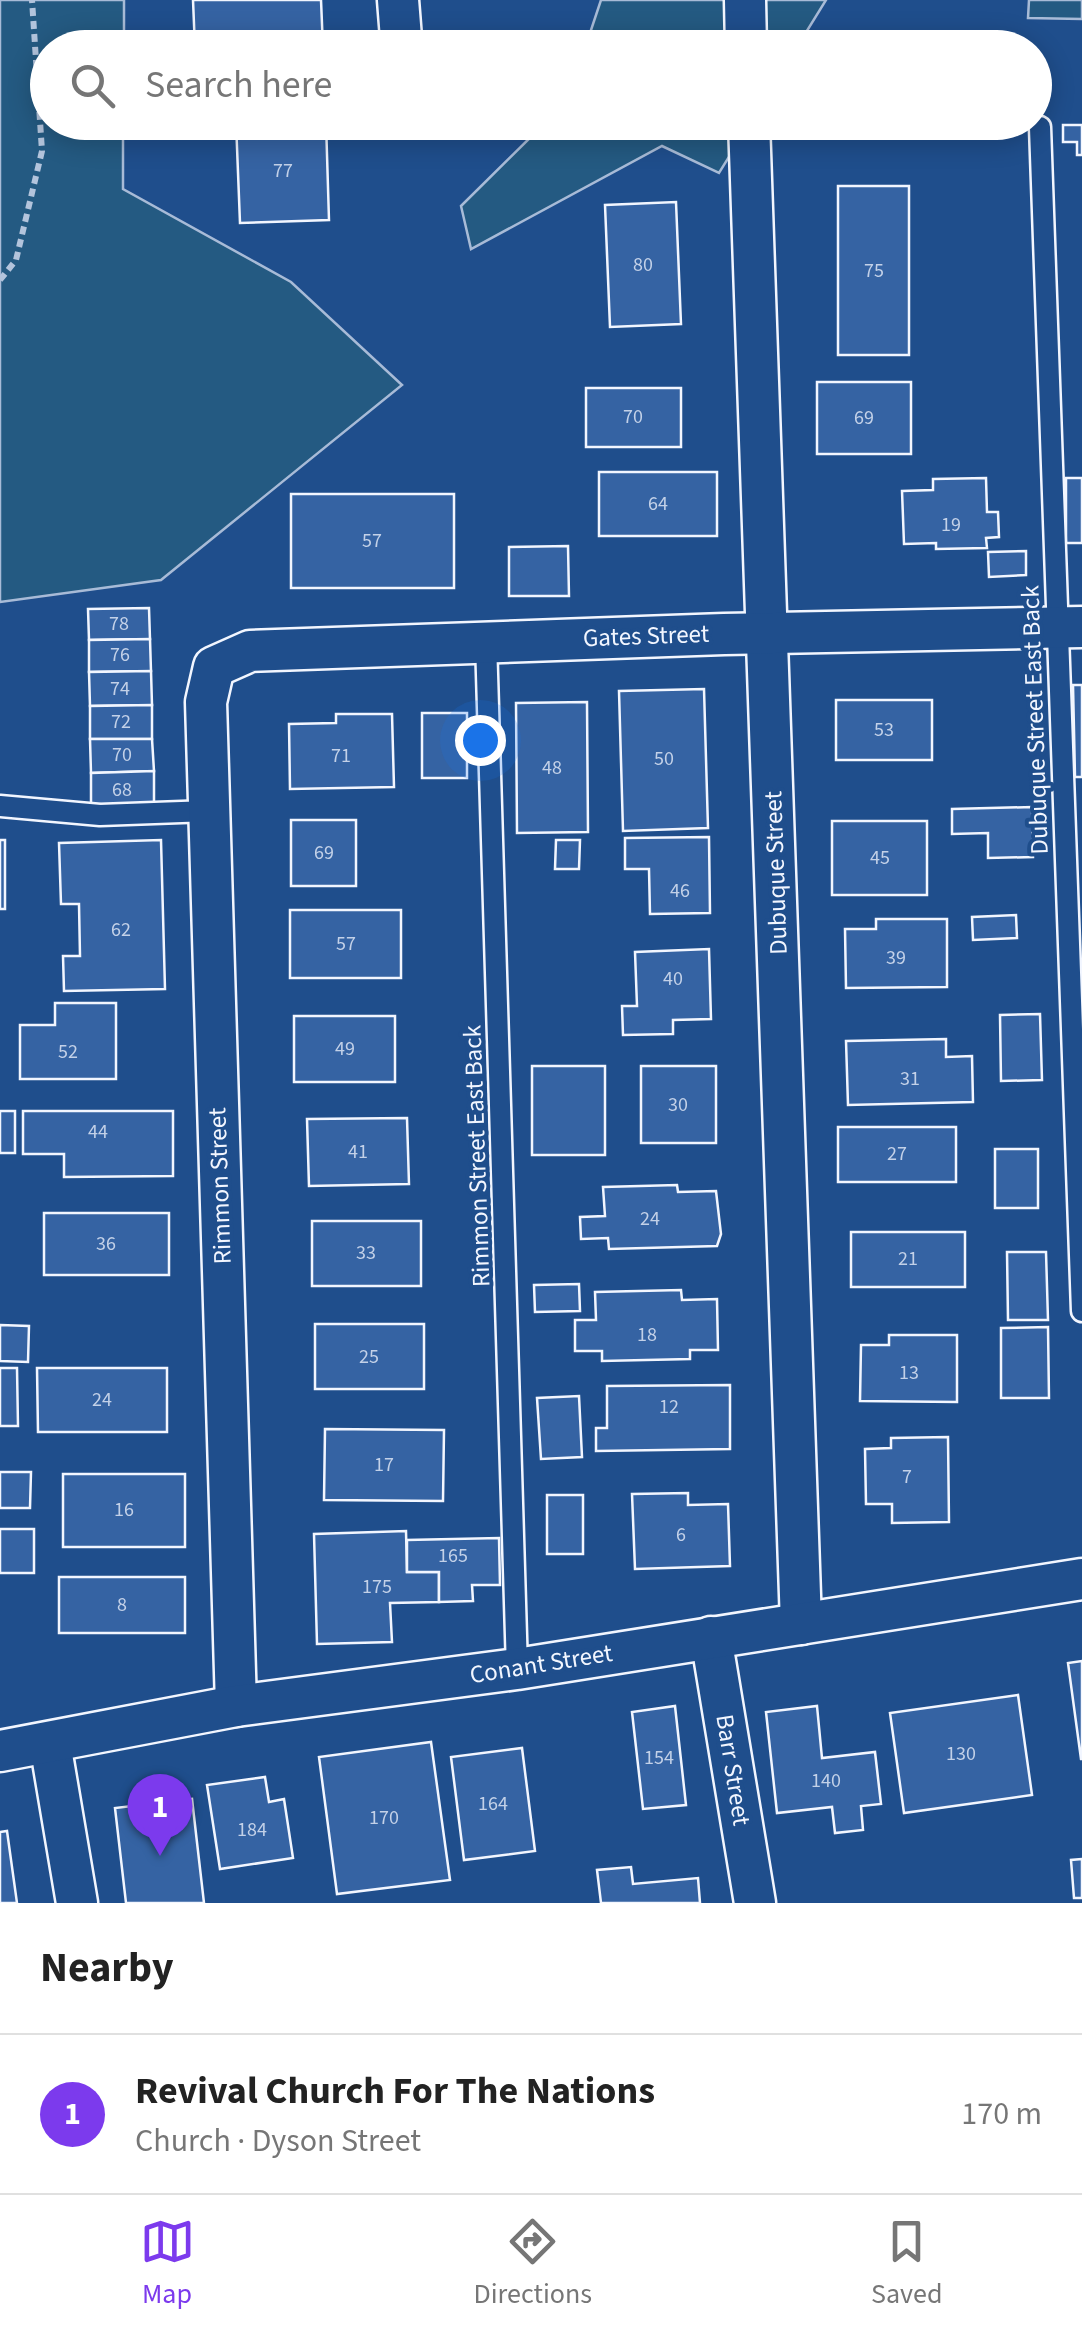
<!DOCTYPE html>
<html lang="en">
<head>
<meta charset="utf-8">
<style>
	body { margin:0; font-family:"Source Sans 3",sans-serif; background:#f6f6f6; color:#222 }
	.you { position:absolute; left:480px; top:740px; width:35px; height:35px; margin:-25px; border:8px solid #fff; border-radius:50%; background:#1a73e8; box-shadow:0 0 0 15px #1a73e833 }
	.badge { display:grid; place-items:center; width:65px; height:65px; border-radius:50%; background:#7c3aed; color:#fff; font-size:32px; font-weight:700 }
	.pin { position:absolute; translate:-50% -82px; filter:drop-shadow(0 2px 5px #0008) }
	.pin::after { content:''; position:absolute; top:52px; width:35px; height:30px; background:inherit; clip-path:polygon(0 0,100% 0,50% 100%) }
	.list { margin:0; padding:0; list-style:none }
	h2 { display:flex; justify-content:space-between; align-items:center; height:130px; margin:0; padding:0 40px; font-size:42px }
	h2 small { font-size:32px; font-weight:400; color:#767676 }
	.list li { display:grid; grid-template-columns:65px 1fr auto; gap:30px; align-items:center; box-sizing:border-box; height:160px; padding:0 40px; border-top:2px solid #e0e0e0 }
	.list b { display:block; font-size:38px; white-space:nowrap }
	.list p { margin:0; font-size:32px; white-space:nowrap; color:#767676 }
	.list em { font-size:32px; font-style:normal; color:#767676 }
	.icon { flex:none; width:55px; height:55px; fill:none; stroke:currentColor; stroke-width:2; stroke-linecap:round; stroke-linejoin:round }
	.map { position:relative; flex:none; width:1082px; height:1903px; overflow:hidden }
	.search { position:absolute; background:#fff; box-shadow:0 5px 25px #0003; left:30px; right:30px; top:30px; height:110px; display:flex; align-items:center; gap:25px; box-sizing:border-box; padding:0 35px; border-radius:55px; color:#767676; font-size:38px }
	.sheet { height:290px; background:#fff }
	nav { display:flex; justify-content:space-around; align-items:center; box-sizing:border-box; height:140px; border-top:2px solid #e0e0e0; background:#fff; font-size:28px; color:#767676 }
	nav a { display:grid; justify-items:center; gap:5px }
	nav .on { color:#7c3aed }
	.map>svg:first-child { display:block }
	.green { fill:#245a82; stroke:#a8bbd7; stroke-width:2.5 }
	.building { fill:#3563a3; stroke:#f2f6ff; stroke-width:2.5 }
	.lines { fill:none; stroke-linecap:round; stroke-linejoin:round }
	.lane-casing { stroke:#f2f6ff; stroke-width:25 }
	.street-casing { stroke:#f2f6ff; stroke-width:45 }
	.path { stroke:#b3c4dc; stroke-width:6; stroke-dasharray:8 5; stroke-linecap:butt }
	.lane { stroke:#1f4e8c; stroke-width:20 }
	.street { stroke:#1f4e8c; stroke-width:40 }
	.labels { text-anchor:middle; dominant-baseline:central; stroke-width:8; stroke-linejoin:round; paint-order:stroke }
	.number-label { font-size:20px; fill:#c3d1e8 }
	.street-label { font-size:25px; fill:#f2f6ff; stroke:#1f4e8c }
</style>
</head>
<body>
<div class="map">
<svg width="1082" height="1903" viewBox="0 0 1082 1903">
	<rect width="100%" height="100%" fill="#1f4e8c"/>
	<g class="green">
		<path d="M 0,0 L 124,0 L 124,47 L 48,48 L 48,122 L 123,123 L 123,189 L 291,282 L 402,385 L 161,580 L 0,602 Z"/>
		<path d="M 601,0 L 826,0 L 797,47 L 585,48 Z"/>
		<path d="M 1029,0 L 1082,0 L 1082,19 L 1028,18 Z"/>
		<path d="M 545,123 L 750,123 L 719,173 L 662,146 L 471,249 L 461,206 Z"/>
	</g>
	<g class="building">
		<path d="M 193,0 L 321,0 L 323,48 L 195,48 Z"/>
		<path d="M 236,122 L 326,122 L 329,220 L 240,223 Z"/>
		<rect x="808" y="122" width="159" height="16"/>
		<path d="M 1063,125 L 1082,125 L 1082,155 L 1077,155 L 1077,142 L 1063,142 Z"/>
		<rect x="838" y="186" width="71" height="169"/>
		<path d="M 676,202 L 681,324 L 610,327 L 605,205 Z"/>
		<rect x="817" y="382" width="94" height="72"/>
		<rect x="586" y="388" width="95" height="59"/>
		<rect x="599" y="472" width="118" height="64"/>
		<path d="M 986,478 L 987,512 L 998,512 L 999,537 L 986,538 L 987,548 L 936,549 L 936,543 L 904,544 L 902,491 L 933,490 L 933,479 Z"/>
		<rect x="1066" y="478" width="16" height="65"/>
		<rect x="291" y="494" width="163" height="94"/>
		<path d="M 568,546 L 569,596 L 509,596 L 509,547 Z"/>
		<path d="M 1026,551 L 1026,575 L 989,577 L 988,552 Z"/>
		<path d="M 149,608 L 150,639 L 89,640 L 88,609 Z"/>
		<path d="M 150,639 L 151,671 L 89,672 L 89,640 Z"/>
		<path d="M 151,671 L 152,705 L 90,706 L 89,672 Z"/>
		<path d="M 1073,685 L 1082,685 L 1082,777 L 1075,777 Z"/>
		<path d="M 704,689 L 708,828 L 623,831 L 619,691 Z"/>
		<rect x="836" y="700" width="96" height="60"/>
		<path d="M 587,702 L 588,832 L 517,833 L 516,703 Z"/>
		<path d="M 152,705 L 152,739 L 90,739 L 90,706 Z"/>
		<rect x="422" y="713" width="45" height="65"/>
		<path d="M 336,714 L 392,714 L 394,787 L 290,789 L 289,724 L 336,723 Z"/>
		<path d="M 90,739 L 152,739 L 154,771 L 91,773 Z"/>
		<path d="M 154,771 L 154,807 L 91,808 L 91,773 Z"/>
		<path d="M 1032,807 L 1033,857 L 988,858 L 988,833 L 952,834 L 952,809 Z"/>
		<rect x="291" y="820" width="65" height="66"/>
		<rect x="832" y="821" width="95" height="74"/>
		<path d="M 709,837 L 710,913 L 650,914 L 649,869 L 625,869 L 625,838 Z"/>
		<rect x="0" y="840" width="5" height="69"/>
		<path d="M 161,840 L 165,989 L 64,991 L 63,956 L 80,956 L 79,904 L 61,904 L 59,843 Z"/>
		<path d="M 556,840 L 580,840 L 579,869 L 555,869 Z"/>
		<rect x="290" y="910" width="111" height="68"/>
		<path d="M 1016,915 L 1017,938 L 973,940 L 972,917 Z"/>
		<path d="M 876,919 L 947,919 L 947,987 L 846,988 L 845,929 L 876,929 Z"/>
		<path d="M 709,949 L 711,1019 L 673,1020 L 673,1034 L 623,1035 L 622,1006 L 637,1006 L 635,952 Z"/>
		<path d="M 55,1003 L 116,1003 L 116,1079 L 20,1079 L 20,1025 L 55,1025 Z"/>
		<path d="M 1040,1014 L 1042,1080 L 1001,1081 L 1000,1015 Z"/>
		<rect x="294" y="1016" width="101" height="66"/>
		<path d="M 946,1039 L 946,1057 L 972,1056 L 973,1102 L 848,1105 L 846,1041 Z"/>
		<rect x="532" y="1066" width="73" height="89"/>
		<rect x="641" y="1066" width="75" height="77"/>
		<rect x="0" y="1111" width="15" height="42"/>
		<path d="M 23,1111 L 173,1111 L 173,1176 L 64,1177 L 64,1154 L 23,1154 Z"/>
		<path d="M 407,1118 L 409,1184 L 309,1186 L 307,1119 Z"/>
		<rect x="838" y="1127" width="118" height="55"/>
		<rect x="995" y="1149" width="43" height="59"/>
		<path d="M 677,1185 L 678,1192 L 716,1191 L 721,1234 L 717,1246 L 609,1249 L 608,1238 L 581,1239 L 580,1217 L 605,1216 L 603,1187 Z"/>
		<rect x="44" y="1213" width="125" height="62"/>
		<rect x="312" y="1221" width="109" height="65"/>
		<rect x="851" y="1232" width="114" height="55"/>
		<path d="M 1007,1252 L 1046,1252 L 1048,1320 L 1008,1320 Z"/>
		<path d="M 579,1284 L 580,1311 L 535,1312 L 534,1285 Z"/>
		<path d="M 681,1290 L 682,1300 L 717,1299 L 718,1350 L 690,1350 L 690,1359 L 602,1361 L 602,1351 L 575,1351 L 575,1320 L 596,1320 L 595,1292 Z"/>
		<rect x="315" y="1324" width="109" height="65"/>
		<path d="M 0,1325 L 29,1326 L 28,1362 L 0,1361 Z"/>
		<path d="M 1048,1327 L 1049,1398 L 1001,1398 L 1001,1328 Z"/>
		<path d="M 889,1335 L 957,1335 L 957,1402 L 860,1401 L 861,1345 L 889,1345 Z"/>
		<path d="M 0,1368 L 17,1368 L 18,1426 L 0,1426 Z"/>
		<path d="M 37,1368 L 167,1368 L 167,1432 L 38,1432 Z"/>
		<path d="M 730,1385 L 730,1449 L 596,1451 L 596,1428 L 607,1428 L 607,1386 Z"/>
		<path d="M 579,1396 L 582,1457 L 541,1459 L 537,1398 Z"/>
		<path d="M 325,1429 L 444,1430 L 443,1501 L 324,1500 Z"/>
		<path d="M 948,1437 L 949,1522 L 892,1523 L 892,1504 L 866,1504 L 865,1449 L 891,1448 L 891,1438 Z"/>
		<path d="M 0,1472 L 31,1472 L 30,1508 L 0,1508 Z"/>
		<rect x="63" y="1474" width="122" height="73"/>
		<path d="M 688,1493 L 688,1505 L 728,1504 L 730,1566 L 635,1569 L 632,1494 Z"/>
		<rect x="547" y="1495" width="36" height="59"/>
		<rect x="0" y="1529" width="34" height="44"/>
		<path d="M 406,1531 L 407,1572 L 439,1572 L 439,1602 L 390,1603 L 392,1642 L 317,1644 L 314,1534 Z"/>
		<path d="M 499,1538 L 500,1585 L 472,1585 L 473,1601 L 439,1602 L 439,1572 L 407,1572 L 407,1540 Z"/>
		<rect x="59" y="1577" width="126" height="56"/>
		<path d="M 1082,1661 L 1082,1759 L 1081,1759 L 1068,1663 Z"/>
		<path d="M 1018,1695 L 1032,1795 L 904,1813 L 890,1713 Z"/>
		<path d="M 675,1706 L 686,1805 L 643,1809 L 632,1712 Z"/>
		<path d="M 817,1706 L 822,1758 L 875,1752 L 881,1804 L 861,1806 L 863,1830 L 835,1833 L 832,1807 L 777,1813 L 766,1712 Z"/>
		<path d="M 431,1742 L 450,1880 L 337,1894 L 319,1757 Z"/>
		<path d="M 522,1748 L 535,1851 L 464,1860 L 451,1757 Z"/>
		<path d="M 265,1777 L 269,1802 L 284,1799 L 293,1858 L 220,1869 L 207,1785 Z"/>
		<path d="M 192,1799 L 204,1903 L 126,1903 L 115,1808 Z"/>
		<path d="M 7,1831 L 17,1903 L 0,1903 L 0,1832 Z"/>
		<path d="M 1082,1859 L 1082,1898 L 1074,1898 L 1071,1860 Z"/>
		<path d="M 631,1867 L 633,1884 L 698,1878 L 700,1903 L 601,1903 L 597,1870 Z"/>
	</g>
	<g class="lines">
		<defs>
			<g id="lane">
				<path d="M 1040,127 L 1082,1311"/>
				<path d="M 486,641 L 517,1669"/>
				<path d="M 0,806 L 100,815 L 209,811"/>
			</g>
			<g id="street">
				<path d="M 398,0 L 401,38"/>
				<path d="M 745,0 L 746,48"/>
				<path d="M 749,122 L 801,1624"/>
				<path d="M 711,1637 L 755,1903"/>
				<path d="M 236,1706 L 206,702 L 214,667 L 250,651 L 724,634 L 1082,627"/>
				<path d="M 50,1743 L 77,1903"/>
				<path d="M 0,1751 L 236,1706 L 517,1669 L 1082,1579"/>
			</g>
		</defs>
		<use href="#lane" class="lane-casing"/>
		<use href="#street" class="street-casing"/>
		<path class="path" d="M 0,280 L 16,260 L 42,151 L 32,0"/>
		<use href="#lane" class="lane"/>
		<use href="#street" class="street"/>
	</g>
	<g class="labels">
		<g class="number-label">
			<text x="283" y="171">77</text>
			<text x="643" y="265">80</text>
			<text x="874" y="271">75</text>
			<text x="633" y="417">70</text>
			<text x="864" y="418">69</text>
			<text x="658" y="504">64</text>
			<text x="951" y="525">19</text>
			<text x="372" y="541">57</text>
			<text x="119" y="624">78</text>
			<text x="120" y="655">76</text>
			<text x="120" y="689">74</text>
			<text x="121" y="722">72</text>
			<text x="884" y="730">53</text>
			<text x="122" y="755">70</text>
			<text x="341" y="756">71</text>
			<text x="664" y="759">50</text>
			<text x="552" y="768">48</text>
			<text x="122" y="790">68</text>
			<text x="324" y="853">69</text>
			<text x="880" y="858">45</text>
			<text x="680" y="891">46</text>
			<text x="121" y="930">62</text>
			<text x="346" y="944">57</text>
			<text x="896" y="958">39</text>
			<text x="673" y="979">40</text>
			<text x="345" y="1049">49</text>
			<text x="68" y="1052">52</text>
			<text x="910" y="1079">31</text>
			<text x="678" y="1105">30</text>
			<text x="98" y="1132">44</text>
			<text x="358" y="1152">41</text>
			<text x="897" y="1154">27</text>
			<text x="650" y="1219">24</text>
			<text x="106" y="1244">36</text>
			<text x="366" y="1253">33</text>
			<text x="908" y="1259">21</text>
			<text x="647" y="1335">18</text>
			<text x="369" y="1357">25</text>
			<text x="909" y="1373">13</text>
			<text x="102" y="1400">24</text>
			<text x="669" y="1407">12</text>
			<text x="384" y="1465">17</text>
			<text x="907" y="1477">7</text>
			<text x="124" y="1510">16</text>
			<text x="681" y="1535">6</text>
			<text x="453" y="1556">165</text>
			<text x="377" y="1587">175</text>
			<text x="122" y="1605">8</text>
			<text x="961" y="1754">130</text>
			<text x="659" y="1758">154</text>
			<text x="826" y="1781">140</text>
			<text x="493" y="1804">164</text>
			<text x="384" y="1818">170</text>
			<text x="252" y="1830">184</text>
		</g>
		<g class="street-label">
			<text transform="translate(646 636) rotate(-2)">Gates Street</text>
			<text transform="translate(1035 720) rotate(-92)">Dubuque Street East Back</text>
			<text transform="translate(776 873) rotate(-92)">Dubuque Street</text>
			<text transform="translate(477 1156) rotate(-92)">Rimmon Street East Back</text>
			<text transform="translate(220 1186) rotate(-92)">Rimmon Street</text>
			<text transform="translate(541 1664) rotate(-9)">Conant Street</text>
			<text transform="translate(733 1770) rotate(81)">Barr Street</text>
		</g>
	</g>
</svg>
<div class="you"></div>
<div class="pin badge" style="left:160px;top:1856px">1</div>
<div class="search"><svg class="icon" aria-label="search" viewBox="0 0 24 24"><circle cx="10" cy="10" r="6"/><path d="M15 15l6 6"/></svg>Search here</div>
</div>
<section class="sheet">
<h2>Nearby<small></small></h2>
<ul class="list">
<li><span class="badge">1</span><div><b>Revival Church For The Nations</b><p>Church · Dyson Street</p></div><em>170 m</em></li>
</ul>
</section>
<nav>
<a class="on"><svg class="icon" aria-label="map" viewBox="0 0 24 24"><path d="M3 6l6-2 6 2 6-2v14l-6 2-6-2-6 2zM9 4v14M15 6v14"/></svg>Map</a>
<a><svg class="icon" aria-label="directions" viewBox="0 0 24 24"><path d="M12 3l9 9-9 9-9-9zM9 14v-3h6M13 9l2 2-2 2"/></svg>Directions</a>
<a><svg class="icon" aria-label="saved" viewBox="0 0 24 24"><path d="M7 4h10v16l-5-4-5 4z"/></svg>Saved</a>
</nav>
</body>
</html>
